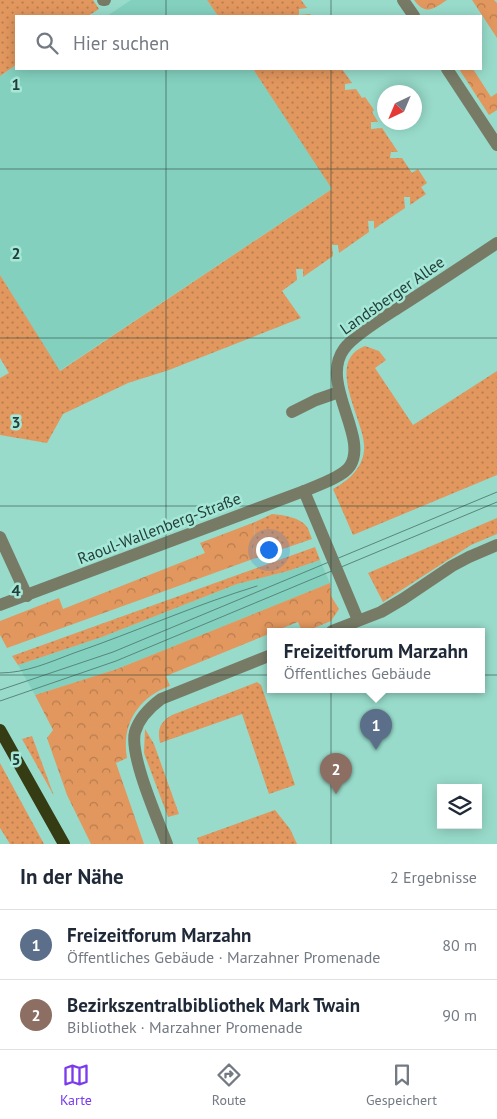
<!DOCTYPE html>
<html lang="de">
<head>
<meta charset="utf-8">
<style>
	body { margin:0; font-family:"PT Sans",sans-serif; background:#f6f6f7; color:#1f2937 }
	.controls { position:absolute; right:15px; bottom:15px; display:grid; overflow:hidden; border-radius:0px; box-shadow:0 2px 12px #0003 }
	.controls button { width:45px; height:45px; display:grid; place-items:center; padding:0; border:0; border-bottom:1px solid #e0e1e3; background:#fff; color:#1f2937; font:25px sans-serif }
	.compass { position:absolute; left:377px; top:85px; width:45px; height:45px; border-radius:50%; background:#fff; box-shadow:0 2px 12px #0003; rotate:224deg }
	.you { position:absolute; left:268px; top:549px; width:18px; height:18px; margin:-12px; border:4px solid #fff; border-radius:50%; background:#1a73e8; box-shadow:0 0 0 8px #1a73e833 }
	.badge { display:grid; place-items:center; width:32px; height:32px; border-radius:50%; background:#7c3aed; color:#fff; font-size:16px; font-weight:700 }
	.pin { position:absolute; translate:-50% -41px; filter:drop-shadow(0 1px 2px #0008) }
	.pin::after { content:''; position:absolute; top:26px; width:18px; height:15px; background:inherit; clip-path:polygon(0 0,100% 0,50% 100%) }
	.popup { position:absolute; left:267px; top:628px; width:218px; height:65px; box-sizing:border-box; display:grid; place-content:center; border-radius:0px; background:#fff; filter:drop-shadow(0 1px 4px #0005); font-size:16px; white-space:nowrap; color:#747a83 }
	.popup b { font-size:19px; color:#1f2937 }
	.popup::after { content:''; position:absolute; left:50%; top:100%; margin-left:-10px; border:10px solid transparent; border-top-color:#fff }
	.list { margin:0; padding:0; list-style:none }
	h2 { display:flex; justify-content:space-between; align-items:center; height:65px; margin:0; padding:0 20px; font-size:21px }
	h2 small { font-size:16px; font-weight:400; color:#747a83 }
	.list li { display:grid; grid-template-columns:32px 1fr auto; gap:15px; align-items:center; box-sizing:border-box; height:70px; padding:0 20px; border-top:1px solid #e0e1e3 }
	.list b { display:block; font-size:19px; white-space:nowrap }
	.list p { margin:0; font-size:16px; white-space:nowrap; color:#747a83 }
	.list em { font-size:16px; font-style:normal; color:#747a83 }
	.icon { flex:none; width:28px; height:28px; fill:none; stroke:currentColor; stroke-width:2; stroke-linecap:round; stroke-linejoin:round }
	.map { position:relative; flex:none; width:497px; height:844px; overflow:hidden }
	.search { position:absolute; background:#fff; box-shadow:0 2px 12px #0003; left:15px; right:15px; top:15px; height:55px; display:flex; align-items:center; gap:12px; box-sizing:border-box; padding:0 18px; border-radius:0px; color:#747a83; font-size:19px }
	.sheet { height:205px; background:#fff }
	nav { display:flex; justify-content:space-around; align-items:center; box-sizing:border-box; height:70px; border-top:1px solid #e0e1e3; background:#fff; font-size:14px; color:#747a83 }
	nav a { display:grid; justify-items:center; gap:2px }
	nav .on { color:#7c3aed }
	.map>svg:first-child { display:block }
	.built { fill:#83d0be }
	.green { fill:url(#green-dots) }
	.forest { fill:url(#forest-crowns) }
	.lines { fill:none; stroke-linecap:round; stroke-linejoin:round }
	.minor { stroke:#777b66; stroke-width:12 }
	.major { stroke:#353b13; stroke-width:12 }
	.tram { stroke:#59867b; stroke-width:1 }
	.grid { fill:none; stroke:#243f39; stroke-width:1; stroke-opacity:0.55 }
	.labels { text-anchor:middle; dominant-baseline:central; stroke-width:5; stroke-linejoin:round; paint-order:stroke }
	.street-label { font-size:16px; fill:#243f39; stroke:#a5e8d7 }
	.grid-label { font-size:16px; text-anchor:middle; font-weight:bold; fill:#243f39; stroke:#a5e8d7; stroke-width:5; stroke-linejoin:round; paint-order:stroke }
</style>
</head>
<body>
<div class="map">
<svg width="497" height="844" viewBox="0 0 497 844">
	<defs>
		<pattern id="green-dots" width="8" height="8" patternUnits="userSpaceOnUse" patternTransform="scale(1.25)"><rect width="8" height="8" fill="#e2975e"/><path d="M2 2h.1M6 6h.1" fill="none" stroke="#b77d4f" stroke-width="1.8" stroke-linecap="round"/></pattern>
		<pattern id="forest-crowns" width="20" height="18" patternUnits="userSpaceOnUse" patternTransform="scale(1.25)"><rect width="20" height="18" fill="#e2975e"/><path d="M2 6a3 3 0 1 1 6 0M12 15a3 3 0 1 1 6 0" fill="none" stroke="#b77d4f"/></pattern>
	</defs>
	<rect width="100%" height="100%" fill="#98dbca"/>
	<g class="built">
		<path d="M 131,0 L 207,0 L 218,16 L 107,16 Z"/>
		<path d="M 16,65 L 16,69 L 253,69 L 333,188 L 59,371 L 0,275 L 0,76 Z"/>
		<path d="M 320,560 L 330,583 L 117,669 L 35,695 L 18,665 L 102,637 L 237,584 L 288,571 Z"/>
	</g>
	<g class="green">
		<path d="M 0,0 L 93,0 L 99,9 L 88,16 L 16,16 L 16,65 L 0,76 Z"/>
		<path d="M 207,0 L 301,0 L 307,8 L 299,9 L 299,15 L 310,14 L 312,16 L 218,16 Z"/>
		<path d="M 253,69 L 342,69 L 352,83 L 345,84 L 345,90 L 356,89 L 362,98 L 365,97 L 374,110 L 372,112 L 378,122 L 371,122 L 371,129 L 382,128 L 398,152 L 391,152 L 390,158 L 402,158 L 412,173 L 418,169 L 427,183 L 421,187 L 426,194 L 410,205 L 410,197 L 404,197 L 405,208 L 374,229 L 374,221 L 368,221 L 369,232 L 339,253 L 338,245 L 332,245 L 333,256 L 303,277 L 303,269 L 296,269 L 297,280 L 282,291 L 301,318 L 169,370 L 128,383 L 63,414 L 47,443 L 0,435 L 0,378 L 9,373 L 0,358 L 0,275 L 60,371 L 332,189 Z"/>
		<path d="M 365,346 L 379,351 L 386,360 L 375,368 L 413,425 L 497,371 L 497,475 L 353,535 L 333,489 C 350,480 366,465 364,444 C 362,417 325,361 365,346 Z"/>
		<path d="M 272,514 C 283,515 300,517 307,527 C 309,530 310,535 312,539 L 253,559 L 255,522 Z"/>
		<path d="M 497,518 L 497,534 L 471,545 L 383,602 L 368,573 Z"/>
		<path d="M 315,547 L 320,560 L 288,571 L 237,584 L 102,637 L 18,665 L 12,656 Z"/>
		<path d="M 257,682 L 261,685 L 295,785 L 269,794 L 242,714 L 160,743 C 157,729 160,722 172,715 Z"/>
		<path d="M 145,729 L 154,744 L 179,814 L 168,817 L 144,753 Z"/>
		<path d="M 32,736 L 54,796 L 22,739 Z"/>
		<path d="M 0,763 L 44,844 L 10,844 L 0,828 Z"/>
		<path d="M 275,810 L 290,829 L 297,844 L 199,844 L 197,838 Z"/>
	</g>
	<g class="forest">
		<path d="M 414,0 L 447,0 C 433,9 426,16 414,0 Z"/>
		<path d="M 472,0 L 494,0 L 497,3 L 497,38 Z"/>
		<path d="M 459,69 L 473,69 L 491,97 L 497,93 L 497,110 L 489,115 Z"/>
		<path d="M 255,522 L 253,559 L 7,648 L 0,635 L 0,621 L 59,598 L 63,609 L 205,553 L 200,543 Z"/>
		<path d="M 330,583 L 331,596 L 339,609 L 331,621 L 307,631 L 302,631 L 298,622 L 275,631 L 271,631 L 271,633 L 166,676 L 170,686 C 138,697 121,725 127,758 L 116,763 L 144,844 L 91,844 L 67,795 L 47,738 L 53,730 L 35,695 L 117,669 Z"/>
	</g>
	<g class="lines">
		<g class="minor">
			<path d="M 103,0 L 105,0"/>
			<path d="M 403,0 L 414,16"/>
			<path d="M 447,69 L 497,145"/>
			<path d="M 292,412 L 316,400 L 339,392"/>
			<path d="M 304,491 L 358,620"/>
			<path d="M 0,537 L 27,596"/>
			<path d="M 0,605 L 304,491 C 316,486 343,477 350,466 C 369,437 319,383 344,349 C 353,336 384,317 398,308 C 431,287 464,265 497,243"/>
			<path d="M 332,631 L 381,612 L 403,599 L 452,566 L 469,557 L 497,545"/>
			<path d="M 167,844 C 158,820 129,755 135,732 C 139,718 149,708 161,699 L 271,655"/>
		</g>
		<path class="major" d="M 0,730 L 64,844"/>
		<g class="tram">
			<path d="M 0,673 C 26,673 50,662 74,653 C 135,632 195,605 257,586"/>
			<path d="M 0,690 L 113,652 L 497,492"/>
			<path d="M 0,701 L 116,661 L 497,502"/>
		</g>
	</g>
	<path class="grid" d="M 166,0 L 166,16M 331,0 L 331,16M 166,69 L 166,844M 331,69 L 331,844M 0,169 L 497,169M 0,338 L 497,338M 0,506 L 497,506M 0,675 L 497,675"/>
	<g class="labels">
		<g class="street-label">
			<text transform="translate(392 295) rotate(-35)">Landsberger Allee</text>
			<text transform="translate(159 528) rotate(-21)">Raoul-Wallenberg-Straße</text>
		</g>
	</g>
	<g class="grid-label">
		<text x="16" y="90">1</text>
		<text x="16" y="259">2</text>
		<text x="16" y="428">3</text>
		<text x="16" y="596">4</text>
		<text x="16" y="765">5</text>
	</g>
</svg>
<div class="controls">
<button><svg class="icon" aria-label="layers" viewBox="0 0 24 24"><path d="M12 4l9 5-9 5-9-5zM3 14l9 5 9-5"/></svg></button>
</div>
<svg class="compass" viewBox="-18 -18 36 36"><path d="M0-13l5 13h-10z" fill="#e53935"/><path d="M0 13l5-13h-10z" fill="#747a83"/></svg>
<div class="you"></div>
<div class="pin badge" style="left:376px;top:750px;background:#5c6f8a">1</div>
<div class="popup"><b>Freizeitforum Marzahn</b>Öffentliches Gebäude</div>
<div class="pin badge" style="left:336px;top:794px;background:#8d6e63">2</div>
<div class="search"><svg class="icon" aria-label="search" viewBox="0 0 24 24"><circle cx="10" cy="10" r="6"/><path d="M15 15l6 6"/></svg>Hier suchen</div>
</div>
<section class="sheet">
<h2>In der Nähe<small>2 Ergebnisse</small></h2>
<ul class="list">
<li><span class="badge" style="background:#5c6f8a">1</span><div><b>Freizeitforum Marzahn</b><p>Öffentliches Gebäude · Marzahner Promenade</p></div><em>80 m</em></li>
<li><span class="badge" style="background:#8d6e63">2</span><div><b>Bezirkszentralbibliothek Mark Twain</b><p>Bibliothek · Marzahner Promenade</p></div><em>90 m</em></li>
</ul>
</section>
<nav>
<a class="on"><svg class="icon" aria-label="map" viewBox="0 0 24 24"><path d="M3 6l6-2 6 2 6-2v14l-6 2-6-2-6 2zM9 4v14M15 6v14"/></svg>Karte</a>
<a><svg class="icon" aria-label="directions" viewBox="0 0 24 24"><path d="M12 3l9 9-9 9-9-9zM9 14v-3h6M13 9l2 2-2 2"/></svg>Route</a>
<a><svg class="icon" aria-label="saved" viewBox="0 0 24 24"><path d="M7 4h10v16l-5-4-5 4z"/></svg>Gespeichert</a>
</nav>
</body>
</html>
